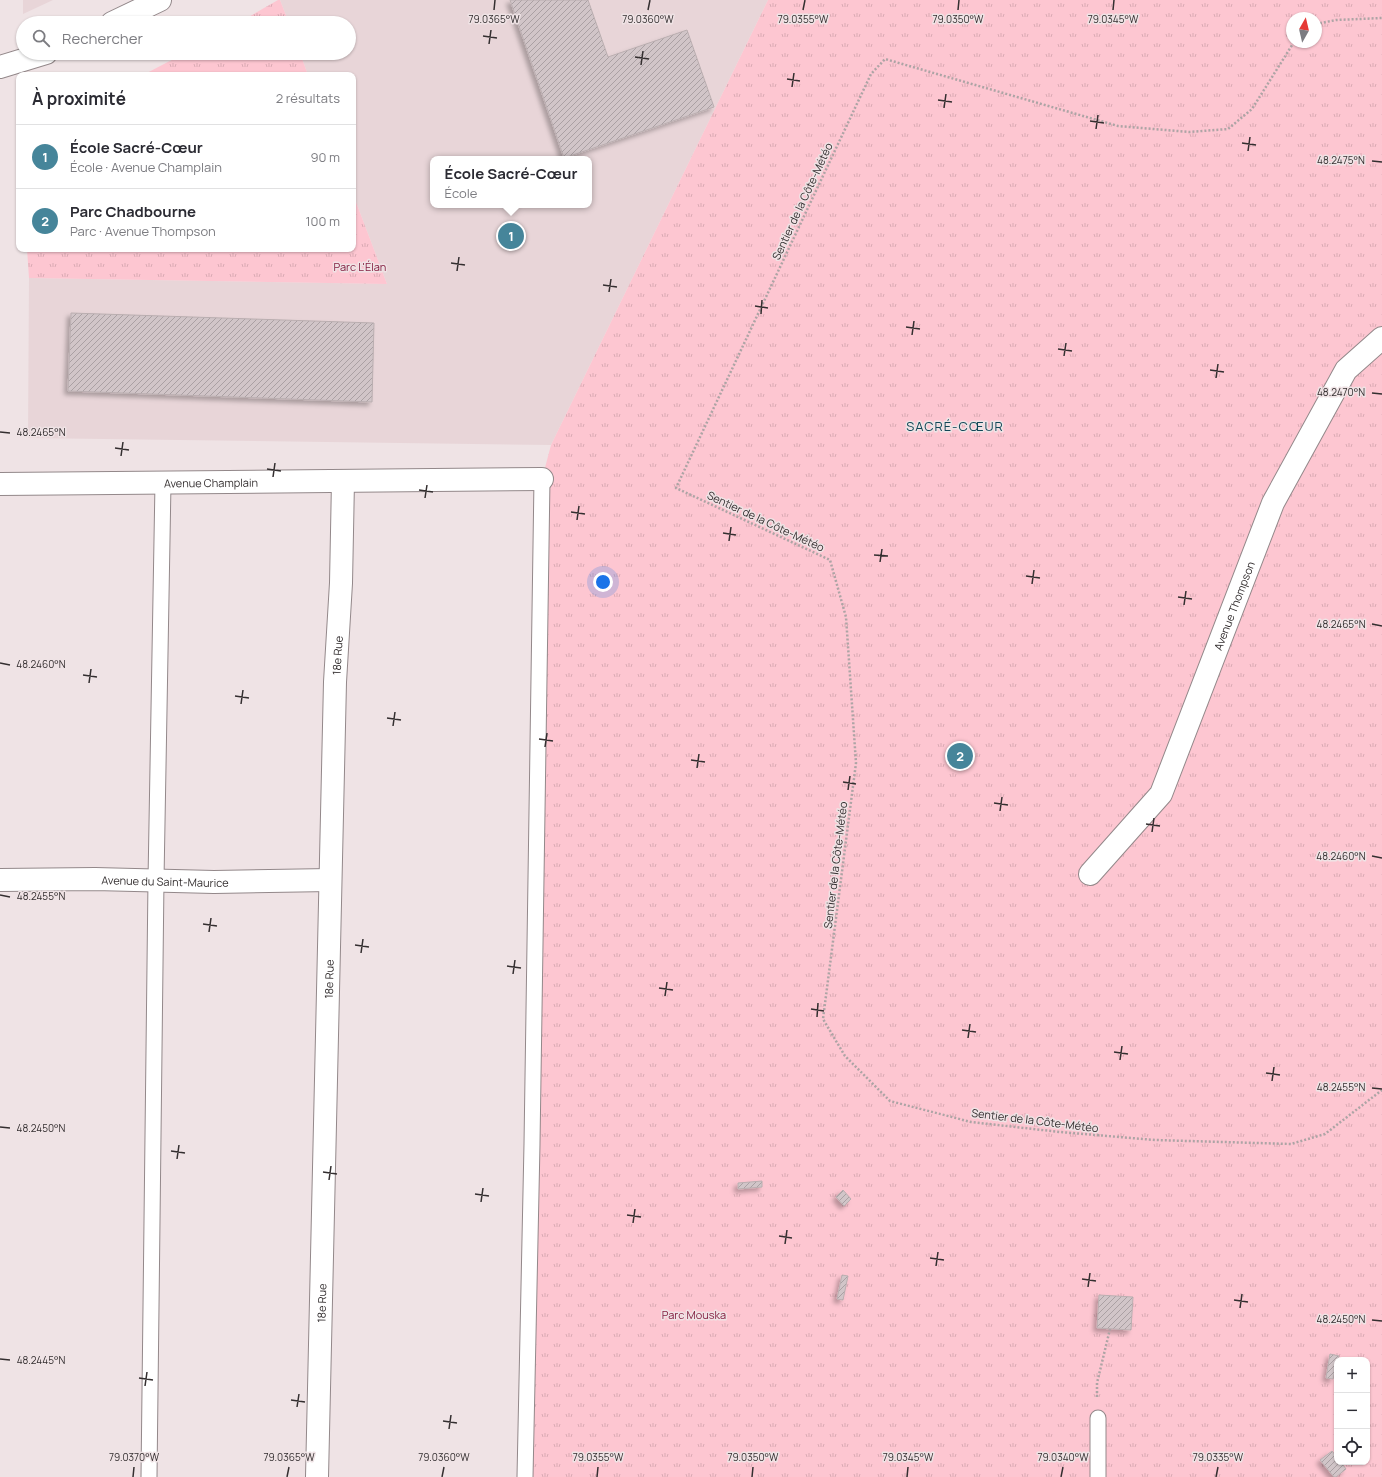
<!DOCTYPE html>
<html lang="fr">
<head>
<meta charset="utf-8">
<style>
	body { margin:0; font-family:Manrope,sans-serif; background:#f7f7f7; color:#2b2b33 }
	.controls { position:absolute; right:12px; bottom:12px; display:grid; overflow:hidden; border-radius:8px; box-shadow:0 1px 3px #0004 }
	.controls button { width:36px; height:36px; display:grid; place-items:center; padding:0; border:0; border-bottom:1px solid #e1e1e2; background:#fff; color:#2b2b33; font:20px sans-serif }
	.compass { position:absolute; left:1286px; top:12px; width:36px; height:36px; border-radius:50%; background:#fff; box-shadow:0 1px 3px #0004; rotate:8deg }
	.you { position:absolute; left:603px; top:582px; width:14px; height:14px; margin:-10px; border:3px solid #fff; border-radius:50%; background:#1a73e8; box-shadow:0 0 0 6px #1a73e833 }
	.badge { display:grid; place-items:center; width:26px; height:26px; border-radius:50%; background:#46859a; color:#fff; font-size:13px; font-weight:700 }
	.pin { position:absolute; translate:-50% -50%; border:2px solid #fff; box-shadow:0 1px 4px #0006 }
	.popup { position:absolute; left:430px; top:156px; width:162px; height:52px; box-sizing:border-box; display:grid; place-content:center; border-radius:8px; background:#fff; filter:drop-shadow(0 1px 3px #0005); font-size:13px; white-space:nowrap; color:#7c7c81 }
	.popup b { font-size:15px; color:#2b2b33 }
	.popup::after { content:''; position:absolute; left:50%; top:100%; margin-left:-8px; border:8px solid transparent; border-top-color:#fff }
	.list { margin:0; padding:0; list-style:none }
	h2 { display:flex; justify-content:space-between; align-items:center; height:52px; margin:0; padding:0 16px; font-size:17px }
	h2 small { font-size:13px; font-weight:400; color:#7c7c81 }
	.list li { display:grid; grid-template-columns:26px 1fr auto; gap:12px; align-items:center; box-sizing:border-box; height:64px; padding:0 16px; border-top:1px solid #e1e1e2 }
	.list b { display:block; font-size:15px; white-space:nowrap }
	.list p { margin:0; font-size:13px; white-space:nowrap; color:#7c7c81 }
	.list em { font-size:13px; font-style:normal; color:#7c7c81 }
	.icon { flex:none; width:22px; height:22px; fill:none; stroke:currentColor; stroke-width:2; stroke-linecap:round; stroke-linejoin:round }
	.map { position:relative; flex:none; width:1382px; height:1477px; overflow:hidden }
	.search { position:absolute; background:#fff; box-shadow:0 1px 3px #0004; left:16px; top:16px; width:340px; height:44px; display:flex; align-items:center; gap:10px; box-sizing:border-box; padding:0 14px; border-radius:22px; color:#7c7c81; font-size:15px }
	.panel { position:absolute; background:#fff; box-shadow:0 1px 3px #0004; left:16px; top:72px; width:340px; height:180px; border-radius:8px }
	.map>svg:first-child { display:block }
	.built { fill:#e8d5d8; fill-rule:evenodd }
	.park { fill:url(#park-tufts); fill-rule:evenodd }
	.building { fill:url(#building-hatch); stroke:#baaeb0; filter:url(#shadow) }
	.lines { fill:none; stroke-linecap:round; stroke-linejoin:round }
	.lane-casing { stroke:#93888a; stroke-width:17 }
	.street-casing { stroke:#93888a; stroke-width:24 }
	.secondary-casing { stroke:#93888a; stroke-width:24 }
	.path { stroke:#ada4a5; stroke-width:2.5; stroke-dasharray:2 2; stroke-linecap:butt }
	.lane { stroke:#fff; stroke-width:15 }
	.street { stroke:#fff; stroke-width:22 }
	.secondary { stroke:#fff; stroke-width:22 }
	.ticks { fill:none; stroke:#342f30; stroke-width:1.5 }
	.labels { text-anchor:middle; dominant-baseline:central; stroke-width:3; stroke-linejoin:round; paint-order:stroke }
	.street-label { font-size:11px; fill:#342f30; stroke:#efe3e5 }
	.park-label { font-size:11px; fill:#841f41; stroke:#efe3e5 }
	.quarter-label { font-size:13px; letter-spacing:1px; fill:#114757; stroke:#efe3e5 }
	.ticks-label { font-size:10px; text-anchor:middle; fill:#342f30; stroke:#efe3e5; stroke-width:3; stroke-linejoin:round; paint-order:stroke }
</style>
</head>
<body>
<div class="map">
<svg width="1382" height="1477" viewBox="0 0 1382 1477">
	<defs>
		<pattern id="park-tufts" width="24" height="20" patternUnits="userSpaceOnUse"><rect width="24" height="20" fill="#fdc6d1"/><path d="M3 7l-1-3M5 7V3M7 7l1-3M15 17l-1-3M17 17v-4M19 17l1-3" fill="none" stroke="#d9aab4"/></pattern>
		<pattern id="building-hatch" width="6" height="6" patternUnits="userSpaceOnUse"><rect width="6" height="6" fill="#d1c5c8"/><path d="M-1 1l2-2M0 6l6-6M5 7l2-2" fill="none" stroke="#aaa0a3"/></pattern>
		<filter id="shadow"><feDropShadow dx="-3.5" dy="3.5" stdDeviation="2" flood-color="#0004"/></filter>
	</defs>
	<rect width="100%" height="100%" fill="#efe3e5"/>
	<g class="built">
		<path d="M 23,0 L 53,0 L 23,14 Z"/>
		<path d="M 280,0 L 768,0 L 551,445 L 28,438 L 29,278 L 387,284 L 353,194 L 353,75 L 308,75 L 300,53 L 349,53 L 349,23 L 289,23 ZM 433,159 L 589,159 L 589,205 L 433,205 Z"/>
	</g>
	<g class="park">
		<path d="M 278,0 L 280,0 L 289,23 L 238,23 Z"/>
		<path d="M 768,0 L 1382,0 L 1382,1477 L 525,1477 L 542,479 L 551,445 ZM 1292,18 L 1316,18 L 1316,42 L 1292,42 ZM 1337,1360 L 1367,1360 L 1367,1462 L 1337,1462 Z"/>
		<path d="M 185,53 L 300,53 L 308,75 L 143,75 Z"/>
		<path d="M 353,194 L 387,284 L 29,278 L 27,249 L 353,249 Z"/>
	</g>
	<g class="building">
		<path d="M 510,0 L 588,0 L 608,57 L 687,30 L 714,107 L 564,158 Z"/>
		<path d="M 71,313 L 374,323 L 372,402 L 68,391 Z"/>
		<path d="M 762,1181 L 762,1187 L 738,1189 L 738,1183 Z"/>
		<path d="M 843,1190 L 851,1199 L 844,1206 L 836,1197 Z"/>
		<path d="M 842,1275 L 848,1276 L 843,1300 L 837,1299 Z"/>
		<path d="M 1099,1295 L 1133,1297 L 1131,1330 L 1097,1328 Z"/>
		<path d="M 1330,1354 L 1339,1356 L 1333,1379 L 1326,1378 Z"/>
		<path d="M 1332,1451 L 1337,1457 L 1337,1462 L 1341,1462 L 1346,1469 L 1336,1477 L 1334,1477 L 1320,1460 Z"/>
	</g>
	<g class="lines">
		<defs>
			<g id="lane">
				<path d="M 1098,1418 L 1098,1477"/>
				<path d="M 149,1477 L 156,880 L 163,483"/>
				<path d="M 525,1477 L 532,1144 L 542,479"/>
			</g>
			<g id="street">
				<path id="s1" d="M 0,484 L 542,479"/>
				<path id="s2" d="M 1090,874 L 1161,794 L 1273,503 L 1346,370 L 1382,338"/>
				<path id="s3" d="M 0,880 L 95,879 L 214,882 L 330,880"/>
				<path id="s4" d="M 317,1477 L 335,682 L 341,583 L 343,481"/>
			</g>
			<g id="secondary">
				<path d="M 112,23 L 160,0"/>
				<path d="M 0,67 L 46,53"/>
			</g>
		</defs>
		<use href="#lane" class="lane-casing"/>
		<use href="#street" class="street-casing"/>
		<use href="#secondary" class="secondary-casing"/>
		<g class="path">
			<path d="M 1316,24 L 1336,20 L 1382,18"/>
			<path d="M 1294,42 L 1252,109 L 1228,129 L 1189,132 L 1118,126 L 885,59 L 871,74 L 676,488 L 830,560 L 846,617 L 856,763 L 823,1019 L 845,1056 L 890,1101 L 971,1122 L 1060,1132 L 1155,1140 L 1291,1144 L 1325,1134 L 1382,1090"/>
			<path d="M 1097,1397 L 1097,1383 L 1110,1329"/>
		</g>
		<use href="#lane" class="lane"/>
		<use href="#street" class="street"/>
		<use href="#secondary" class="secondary"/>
	</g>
	<path class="ticks" d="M 494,10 L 495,0M 648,10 L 650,0M 803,10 L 805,0M 958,10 L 959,0M 1113,10 L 1114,0M 483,36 L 497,38M 489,44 L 491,30M 635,57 L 649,59M 641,65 L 643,51M 787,79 L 800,81M 792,87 L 794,73M 938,100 L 952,102M 944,108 L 946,94M 1090,121 L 1104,123M 1096,129 L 1098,115M 1242,143 L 1256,145M 1248,151 L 1250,137M 1372,161 L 1382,162M 451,263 L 465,265M 457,271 L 459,257M 603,285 L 617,287M 609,292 L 611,279M 755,306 L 768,308M 761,314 L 762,300M 906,327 L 920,329M 912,335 L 914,321M 1058,349 L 1072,351M 1064,356 L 1066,343M 1210,370 L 1224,372M 1216,378 L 1218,364M 1372,393 L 1382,394M 0,432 L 10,433M 115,448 L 129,450M 121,456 L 123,442M 267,469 L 281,471M 273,477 L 275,463M 419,490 L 433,492M 425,498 L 427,485M 571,512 L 585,514M 577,520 L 579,506M 723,533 L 736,535M 729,541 L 731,527M 874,555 L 888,556M 880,562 L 882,549M 1026,576 L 1040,578M 1032,584 L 1034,570M 1178,597 L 1192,599M 1184,605 L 1186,591M 1372,624 L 1382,626M 0,663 L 10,665M 83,675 L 97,677M 89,683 L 91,669M 235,696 L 249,698M 241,704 L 243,690M 387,718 L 401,720M 393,726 L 395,712M 539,739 L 553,741M 545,747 L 547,733M 691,760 L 705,762M 697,768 L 699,754M 843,782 L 856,784M 848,790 L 850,776M 994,803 L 1008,805M 1000,811 L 1002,797M 1146,824 L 1160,826M 1152,832 L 1154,818M 1372,856 L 1382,858M 0,895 L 10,897M 203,924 L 217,926M 209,932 L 211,918M 355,945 L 369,947M 361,953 L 363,939M 507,966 L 521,968M 513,974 L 515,960M 659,988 L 673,990M 665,996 L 667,982M 811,1009 L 824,1011M 817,1017 L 818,1003M 962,1030 L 976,1032M 968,1038 L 970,1024M 1114,1052 L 1128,1054M 1120,1060 L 1122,1046M 1266,1073 L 1280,1075M 1272,1081 L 1274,1067M 1372,1088 L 1382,1089M 0,1127 L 10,1128M 171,1151 L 185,1153M 177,1159 L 179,1145M 323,1172 L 337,1174M 329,1180 L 331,1166M 475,1194 L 489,1196M 481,1202 L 483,1188M 627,1215 L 641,1217M 633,1223 L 635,1209M 779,1236 L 792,1238M 785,1244 L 787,1230M 930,1258 L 944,1260M 936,1266 L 938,1252M 1082,1279 L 1096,1281M 1088,1287 L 1090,1273M 1234,1300 L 1248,1302M 1240,1308 L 1242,1294M 1372,1320 L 1382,1321M 0,1359 L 10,1360M 139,1378 L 153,1380M 145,1386 L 147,1372M 291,1400 L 305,1402M 297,1407 L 299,1394M 443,1421 L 457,1423M 449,1429 L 451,1415M 133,1477 L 134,1467M 287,1477 L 289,1467M 442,1477 L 444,1467M 597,1477 L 598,1467M 752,1477 L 753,1467M 907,1477 L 908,1467M 1061,1477 L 1063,1467M 1216,1477 L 1218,1467"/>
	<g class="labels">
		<g class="street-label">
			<text transform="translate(802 201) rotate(-65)">Sentier de la Côte-Météo</text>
			<text stroke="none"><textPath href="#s1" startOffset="211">Avenue Champlain</textPath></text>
			<text transform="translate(766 521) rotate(25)">Sentier de la Côte-Météo</text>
			<text stroke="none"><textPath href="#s2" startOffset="309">Avenue Thompson</textPath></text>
			<text stroke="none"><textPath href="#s4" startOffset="822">18e Rue</textPath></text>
			<text transform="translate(835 865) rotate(-83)">Sentier de la Côte-Météo</text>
			<text stroke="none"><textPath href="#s3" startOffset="165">Avenue du Saint-Maurice</textPath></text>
			<text stroke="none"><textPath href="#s4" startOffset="498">18e Rue</textPath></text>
			<text transform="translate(1035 1120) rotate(7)">Sentier de la Côte-Météo</text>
			<text stroke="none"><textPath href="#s4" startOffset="174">18e Rue</textPath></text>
		</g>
		<g class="park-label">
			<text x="360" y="266">Parc L'Élan</text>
			<text x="694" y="1314">Parc Mouska</text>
		</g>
		<g class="quarter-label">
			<text x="955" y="426">SACRÉ-CŒUR</text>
		</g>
	</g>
	<g class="ticks-label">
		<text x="494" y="23">79.0365°W</text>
		<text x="648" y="23">79.0360°W</text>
		<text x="803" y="23">79.0355°W</text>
		<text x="958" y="23">79.0350°W</text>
		<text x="1113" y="23">79.0345°W</text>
		<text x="1341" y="164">48.2475°N</text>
		<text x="1341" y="396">48.2470°N</text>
		<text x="41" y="436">48.2465°N</text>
		<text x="1341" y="628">48.2465°N</text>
		<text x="41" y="668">48.2460°N</text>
		<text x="1341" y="860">48.2460°N</text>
		<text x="41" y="900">48.2455°N</text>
		<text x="1341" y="1091">48.2455°N</text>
		<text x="41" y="1132">48.2450°N</text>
		<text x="1341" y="1323">48.2450°N</text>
		<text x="41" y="1364">48.2445°N</text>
		<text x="134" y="1461">79.0370°W</text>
		<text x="289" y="1461">79.0365°W</text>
		<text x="444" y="1461">79.0360°W</text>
		<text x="598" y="1461">79.0355°W</text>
		<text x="753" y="1461">79.0350°W</text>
		<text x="908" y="1461">79.0345°W</text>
		<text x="1063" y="1461">79.0340°W</text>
		<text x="1218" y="1461">79.0335°W</text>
	</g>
</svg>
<div class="controls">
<button>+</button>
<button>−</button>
<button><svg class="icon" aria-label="locate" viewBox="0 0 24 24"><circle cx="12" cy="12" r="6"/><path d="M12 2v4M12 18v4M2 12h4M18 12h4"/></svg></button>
</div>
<svg class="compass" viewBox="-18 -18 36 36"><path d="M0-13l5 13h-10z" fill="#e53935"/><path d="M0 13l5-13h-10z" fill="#7c7c81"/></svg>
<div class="you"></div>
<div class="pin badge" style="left:511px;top:236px">1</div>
<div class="popup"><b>École Sacré-Cœur</b>École</div>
<div class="pin badge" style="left:960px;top:756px">2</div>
<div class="search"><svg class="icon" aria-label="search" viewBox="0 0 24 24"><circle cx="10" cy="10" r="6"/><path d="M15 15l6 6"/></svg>Rechercher</div>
<section class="panel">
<h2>À proximité<small>2 résultats</small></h2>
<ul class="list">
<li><span class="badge">1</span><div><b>École Sacré-Cœur</b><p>École · Avenue Champlain</p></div><em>90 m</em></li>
<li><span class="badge">2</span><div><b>Parc Chadbourne</b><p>Parc · Avenue Thompson</p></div><em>100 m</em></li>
</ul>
</section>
</div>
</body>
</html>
